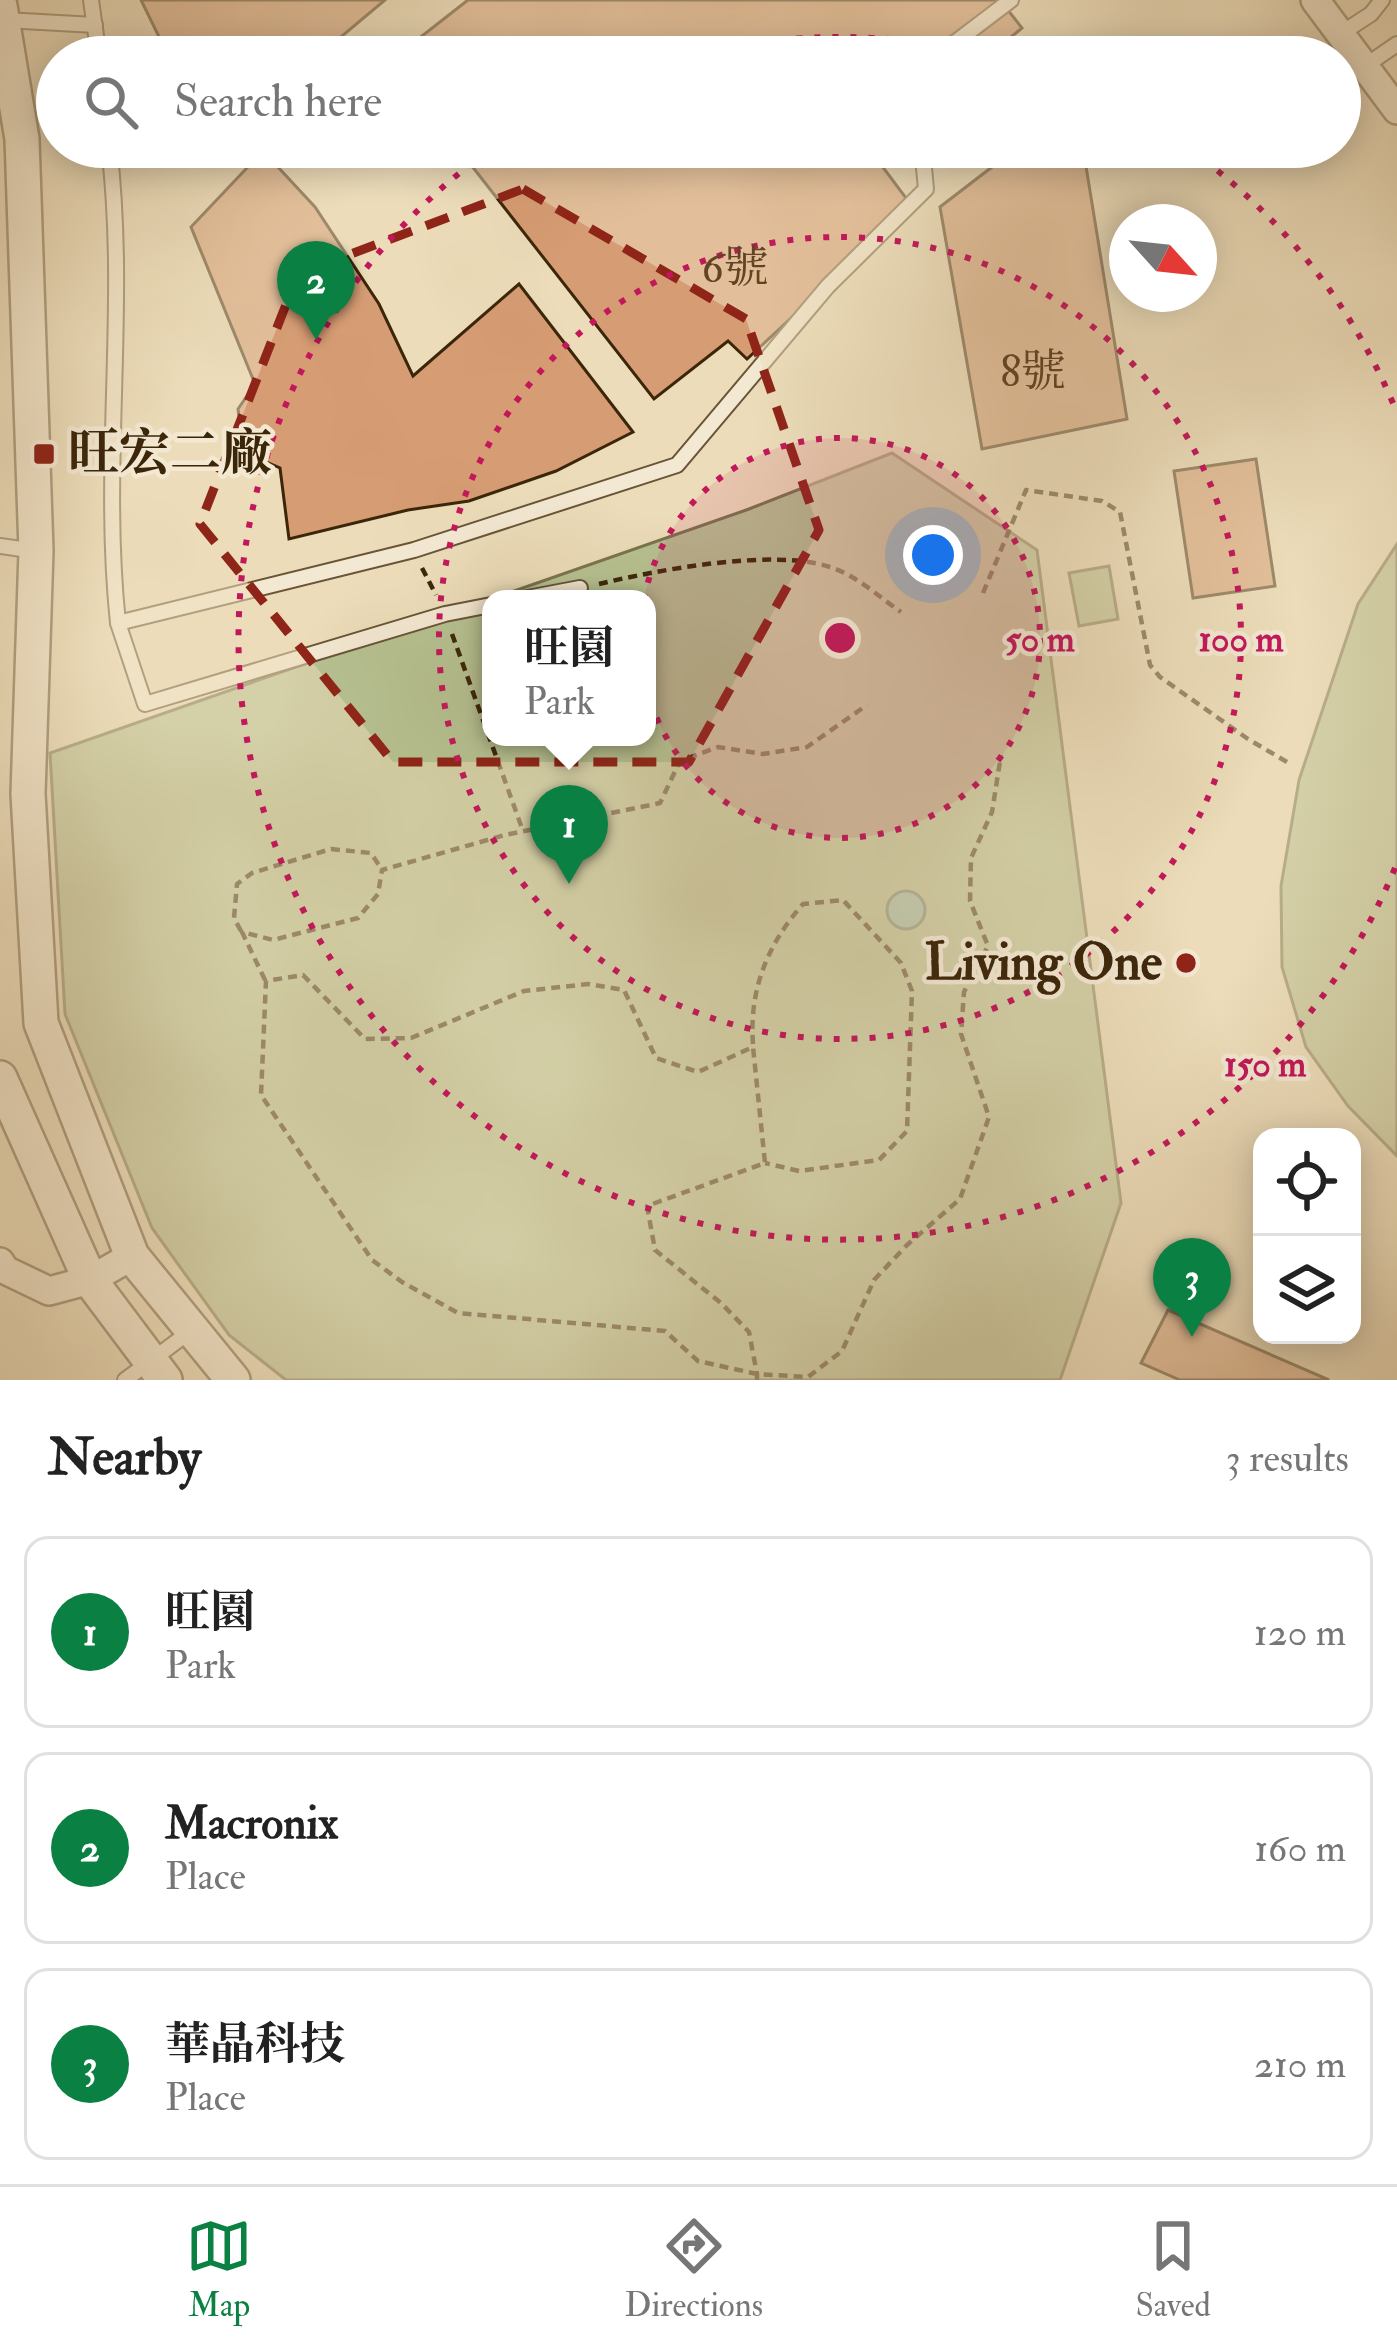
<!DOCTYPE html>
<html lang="en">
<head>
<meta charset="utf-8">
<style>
	body { margin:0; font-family:"IM FELL Double Pica","Noto Serif TC",serif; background:#f6f6f6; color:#222 }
	.controls { position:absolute; right:36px; bottom:36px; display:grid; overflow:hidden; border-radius:24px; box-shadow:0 6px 30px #0003 }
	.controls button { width:108px; height:108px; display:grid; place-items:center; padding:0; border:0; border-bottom:3px solid #e0e0e0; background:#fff; color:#222; font:60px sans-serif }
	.compass { position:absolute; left:1109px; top:204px; width:108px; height:108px; border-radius:50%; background:#fff; box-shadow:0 6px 30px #0003; rotate:117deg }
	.you { position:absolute; left:933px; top:555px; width:42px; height:42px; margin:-30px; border:9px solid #fff; border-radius:50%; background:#1a73e8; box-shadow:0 0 0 18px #1a73e833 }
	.badge { display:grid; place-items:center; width:78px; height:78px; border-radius:50%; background:#0b8043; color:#fff; font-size:39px; font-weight:700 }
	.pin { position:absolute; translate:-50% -99px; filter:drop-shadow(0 3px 6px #0008) }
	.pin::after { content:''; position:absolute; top:63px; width:42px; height:36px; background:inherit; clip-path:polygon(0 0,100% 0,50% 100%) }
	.popup { position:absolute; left:482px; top:590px; width:174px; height:156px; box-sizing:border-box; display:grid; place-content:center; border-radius:24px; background:#fff; filter:drop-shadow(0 3px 9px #0005); font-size:39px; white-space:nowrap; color:#767676 }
	.popup b { font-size:45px; color:#222 }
	.popup::after { content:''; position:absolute; left:50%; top:100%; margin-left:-24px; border:24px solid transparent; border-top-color:#fff }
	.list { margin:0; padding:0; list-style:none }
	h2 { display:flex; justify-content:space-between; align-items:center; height:156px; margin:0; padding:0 48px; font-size:51px }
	h2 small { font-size:39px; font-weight:400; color:#767676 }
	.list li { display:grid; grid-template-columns:78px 1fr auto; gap:36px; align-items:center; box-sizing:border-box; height:192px; margin:0 24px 24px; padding:0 24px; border:3px solid #e0e0e0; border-radius:24px }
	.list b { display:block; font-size:45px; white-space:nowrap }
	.list p { margin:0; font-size:39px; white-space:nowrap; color:#767676 }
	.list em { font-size:39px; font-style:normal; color:#767676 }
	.icon { flex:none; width:66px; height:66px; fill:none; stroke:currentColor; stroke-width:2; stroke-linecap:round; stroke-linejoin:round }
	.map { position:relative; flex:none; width:1397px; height:1380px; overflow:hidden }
	.search { position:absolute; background:#fff; box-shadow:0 6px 30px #0003; left:36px; right:36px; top:36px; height:132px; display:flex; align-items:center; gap:30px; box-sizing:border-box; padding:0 42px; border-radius:66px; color:#767676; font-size:45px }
	.sheet { height:804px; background:#fff }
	nav { display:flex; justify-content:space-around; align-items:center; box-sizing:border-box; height:168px; border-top:3px solid #e0e0e0; background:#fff; font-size:33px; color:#767676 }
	nav a { display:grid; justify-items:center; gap:6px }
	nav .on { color:#0b8043 }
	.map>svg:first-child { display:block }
	.green { fill:#b6c191; stroke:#79744e; stroke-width:3 }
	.water { fill:#99bcab; stroke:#74806b; stroke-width:3 }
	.building { fill:#d69c73; stroke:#3c260a; stroke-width:3 }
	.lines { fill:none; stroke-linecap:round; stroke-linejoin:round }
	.service-casing { stroke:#685436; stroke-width:18 }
	.minor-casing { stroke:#685436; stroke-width:32 }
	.tertiary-casing { stroke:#685436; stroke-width:38 }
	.path { stroke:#3c260a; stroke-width:4.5; stroke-dasharray:9 6; stroke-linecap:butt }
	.service { stroke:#f3e8d2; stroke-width:14 }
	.minor { stroke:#f3e8d2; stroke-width:27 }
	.tertiary { stroke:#f3e8d2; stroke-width:33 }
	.marked { fill:none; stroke:#8f2418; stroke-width:9; stroke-dasharray:24 15; stroke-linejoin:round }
	.ring { fill:none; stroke:#c2185b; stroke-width:6; stroke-dasharray:6 12 }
	.poi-dot { fill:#8f2418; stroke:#f3e8d2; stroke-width:4.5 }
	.labels { text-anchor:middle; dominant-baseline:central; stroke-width:9; stroke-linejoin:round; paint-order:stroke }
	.number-label { font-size:45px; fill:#624424 }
	.poi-label { font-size:51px; font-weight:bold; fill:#3c260a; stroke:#f3e8d2; text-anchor:start }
	.centre { fill:#c2185b; stroke:#f3e8d2; stroke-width:6 }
	.ring-label { font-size:36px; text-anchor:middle; font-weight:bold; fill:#c2185b; stroke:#f3e8d2; stroke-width:9; stroke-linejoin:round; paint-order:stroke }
</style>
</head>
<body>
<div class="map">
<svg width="1397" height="1380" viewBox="0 0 1397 1380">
	<rect width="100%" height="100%" fill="#ecdcb9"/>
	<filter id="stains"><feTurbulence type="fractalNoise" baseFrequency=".00167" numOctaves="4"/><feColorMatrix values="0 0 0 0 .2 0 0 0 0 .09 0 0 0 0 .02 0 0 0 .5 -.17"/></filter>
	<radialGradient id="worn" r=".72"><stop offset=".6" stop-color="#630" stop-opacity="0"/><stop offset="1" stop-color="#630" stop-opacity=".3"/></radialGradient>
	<g class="green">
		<path d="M 892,453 L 1037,550 L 1121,1203 L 1060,1380 L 286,1380 L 229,1335 L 152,1228 L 65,1014 L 50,753 L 491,599 L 491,737 L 647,737 L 647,599 L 491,599 L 749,509 Z"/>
		<path d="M 1397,544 L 1397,1156 L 1348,1106 L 1306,1047 L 1282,967 L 1281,886 L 1299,780 L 1358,604 Z"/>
		<path d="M 1109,566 L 1118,619 L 1079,626 L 1069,573 Z"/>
	</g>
	<circle class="water" cx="906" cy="910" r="19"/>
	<g class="building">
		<path d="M 141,0 L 385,0 L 317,57 L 179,57 L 163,45 Z"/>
		<path d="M 468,0 L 1000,0 L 1022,28 L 987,57 L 395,57 Z"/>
		<path d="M 457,147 L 881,147 L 873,154 L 912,206 L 747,359 L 728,341 L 654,399 Z"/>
		<path d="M 1018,147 L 1032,166 L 1084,154 L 1127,419 L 982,449 L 940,207 Z"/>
		<path d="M 263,151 L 315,207 L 379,304 L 413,376 L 519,284 L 633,432 L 556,471 L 469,501 L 408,510 L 289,539 L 280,468 L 262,460 L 242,440 L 238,409 L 255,384 L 191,227 Z"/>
		<path d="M 1256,459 L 1275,586 L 1193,598 L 1174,471 Z"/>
		<path d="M 1168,1310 L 1329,1380 L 1180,1380 L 1141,1363 Z"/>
	</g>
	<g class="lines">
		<defs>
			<g id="service">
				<path d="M 91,0 L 99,57"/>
				<path d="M 5,20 L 95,25"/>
				<path d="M 1340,34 L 1371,14 L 1382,0"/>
				<path d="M 936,57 L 1011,0"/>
				<path d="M 1365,66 L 1397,44"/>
				<path d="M 109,147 C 128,305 101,465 118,623 L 414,550 L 677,465 L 828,286 L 926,189 L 922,147"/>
				<path d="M 0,546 L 36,551"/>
				<path d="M 522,599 L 580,588"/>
				<path d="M 118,623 L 145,704 L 445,614 L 491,605"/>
				<path d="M 125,1380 L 192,1330"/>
			</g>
			<g id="minor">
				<path d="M 1315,0 L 1397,110"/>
				<path d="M 0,1262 L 5,1270 L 49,1291 L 90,1280 L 132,1256"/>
			</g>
			<g id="tertiary">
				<path d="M 0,6 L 22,139 L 36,551 L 28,794 L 41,1023 L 132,1256 L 233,1380"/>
				<path d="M 0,1078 L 90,1280 L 165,1380"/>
			</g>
		</defs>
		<use href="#service" class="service-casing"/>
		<use href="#minor" class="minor-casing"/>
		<use href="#tertiary" class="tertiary-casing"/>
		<g class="path">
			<path d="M 422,568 L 436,595"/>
			<path d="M 599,584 C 657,570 774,548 830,567 C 856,575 879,597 901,612"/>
			<path d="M 983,593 L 1026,490 L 1102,501 L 1120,512 L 1150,665 L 1160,677 L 1248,739 L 1287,762"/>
			<path d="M 452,634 L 523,831"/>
			<path d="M 241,931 L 234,918 L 237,884 L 252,873 L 331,849 L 371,853 L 382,870"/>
			<path d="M 265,980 L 242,932 L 273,940 L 358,918 L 378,894 L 382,870 L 505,835 L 660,803 L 680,761 L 718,747 L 763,754 L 807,747 L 867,705"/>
			<path d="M 753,1044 C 749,990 767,945 803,904 L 843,900 L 901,963 L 912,991 L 907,1131 L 879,1160 L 799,1171 L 765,1163"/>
			<path d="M 757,1380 L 757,1374 L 749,1332 L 721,1303 L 655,1250 L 647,1206 L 765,1163 L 753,1047 L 698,1072 L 656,1058 L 624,990 L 588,984 L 524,991 L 411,1038 L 365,1039 L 303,975 L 266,981 L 261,1095 L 372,1260 L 402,1282 L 458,1313 L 665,1331 L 698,1361 L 757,1374 L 808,1377 L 842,1351 L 874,1280 L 907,1245 L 960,1199 L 989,1117 L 961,1034 L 964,992 L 988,946 L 970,901 L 971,858 L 992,812 L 1001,755"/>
		</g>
		<use href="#service" class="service"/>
		<use href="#minor" class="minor"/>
		<use href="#tertiary" class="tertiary"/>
	</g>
	<path d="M0 0H1397V1380H0ZM 523,189 L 746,319 L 819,530 L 689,762 L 393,762 L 200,524 L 298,274 Z" fill="#ecdcb9" fill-opacity=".55" fill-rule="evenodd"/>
	<path class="marked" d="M 523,189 L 746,319 L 819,530 L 689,762 L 393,762 L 200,524 L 298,274 Z"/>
	<circle cx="840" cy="638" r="200" fill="#c2185b" fill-opacity=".12"/>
	<g class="ring">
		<circle cx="840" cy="638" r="200"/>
		<circle cx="840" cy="638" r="401"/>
		<path d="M1395 868A601 601 0 1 1 491 149M690 56A601 601 0 0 1 990 56M1189 149A601 601 0 0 1 1395 408"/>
	</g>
	<g class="poi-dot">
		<rect x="32" y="442" width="24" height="24" rx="6"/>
		<circle cx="1186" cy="963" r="12"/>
	</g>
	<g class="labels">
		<g class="number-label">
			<text x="735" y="268">6號</text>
			<text x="1033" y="372">8號</text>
		</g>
		<g class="poi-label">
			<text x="68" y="454">旺宏二廠</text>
			<text x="1162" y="963" text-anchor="end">Living One</text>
		</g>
	</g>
	<circle cx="840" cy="638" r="18" class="centre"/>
	<g class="ring-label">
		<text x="1040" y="651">50 m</text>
		<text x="1241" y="651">100 m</text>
		<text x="1265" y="1076">150 m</text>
	</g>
	<rect width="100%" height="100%" filter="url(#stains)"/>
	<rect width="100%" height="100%" fill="url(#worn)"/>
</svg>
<div class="controls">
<button><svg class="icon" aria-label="locate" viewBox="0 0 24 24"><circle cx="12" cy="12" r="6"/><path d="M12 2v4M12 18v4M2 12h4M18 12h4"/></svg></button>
<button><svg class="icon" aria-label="layers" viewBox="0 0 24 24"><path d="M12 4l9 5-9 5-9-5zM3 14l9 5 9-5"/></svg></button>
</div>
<svg class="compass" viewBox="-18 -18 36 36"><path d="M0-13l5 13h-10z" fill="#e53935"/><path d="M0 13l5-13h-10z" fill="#767676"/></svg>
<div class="you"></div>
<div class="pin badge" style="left:569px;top:884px">1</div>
<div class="popup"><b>旺園</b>Park</div>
<div class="pin badge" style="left:316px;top:340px">2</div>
<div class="pin badge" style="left:1192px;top:1337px">3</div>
<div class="search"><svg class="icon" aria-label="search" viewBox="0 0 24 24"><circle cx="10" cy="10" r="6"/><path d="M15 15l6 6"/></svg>Search here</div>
</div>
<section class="sheet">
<h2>Nearby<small>3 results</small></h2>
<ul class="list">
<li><span class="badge">1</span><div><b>旺園</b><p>Park</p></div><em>120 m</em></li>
<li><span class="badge">2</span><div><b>Macronix</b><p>Place</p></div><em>160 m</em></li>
<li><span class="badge">3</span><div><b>華晶科技</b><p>Place</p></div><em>210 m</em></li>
</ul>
</section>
<nav>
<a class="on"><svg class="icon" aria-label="map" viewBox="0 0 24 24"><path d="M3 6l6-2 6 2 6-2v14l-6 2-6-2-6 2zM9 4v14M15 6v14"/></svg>Map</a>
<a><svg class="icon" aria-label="directions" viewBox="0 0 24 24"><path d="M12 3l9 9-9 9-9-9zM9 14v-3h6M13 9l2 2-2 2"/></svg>Directions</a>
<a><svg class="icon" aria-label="saved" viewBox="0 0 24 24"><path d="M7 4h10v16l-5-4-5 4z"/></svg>Saved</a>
</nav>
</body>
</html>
